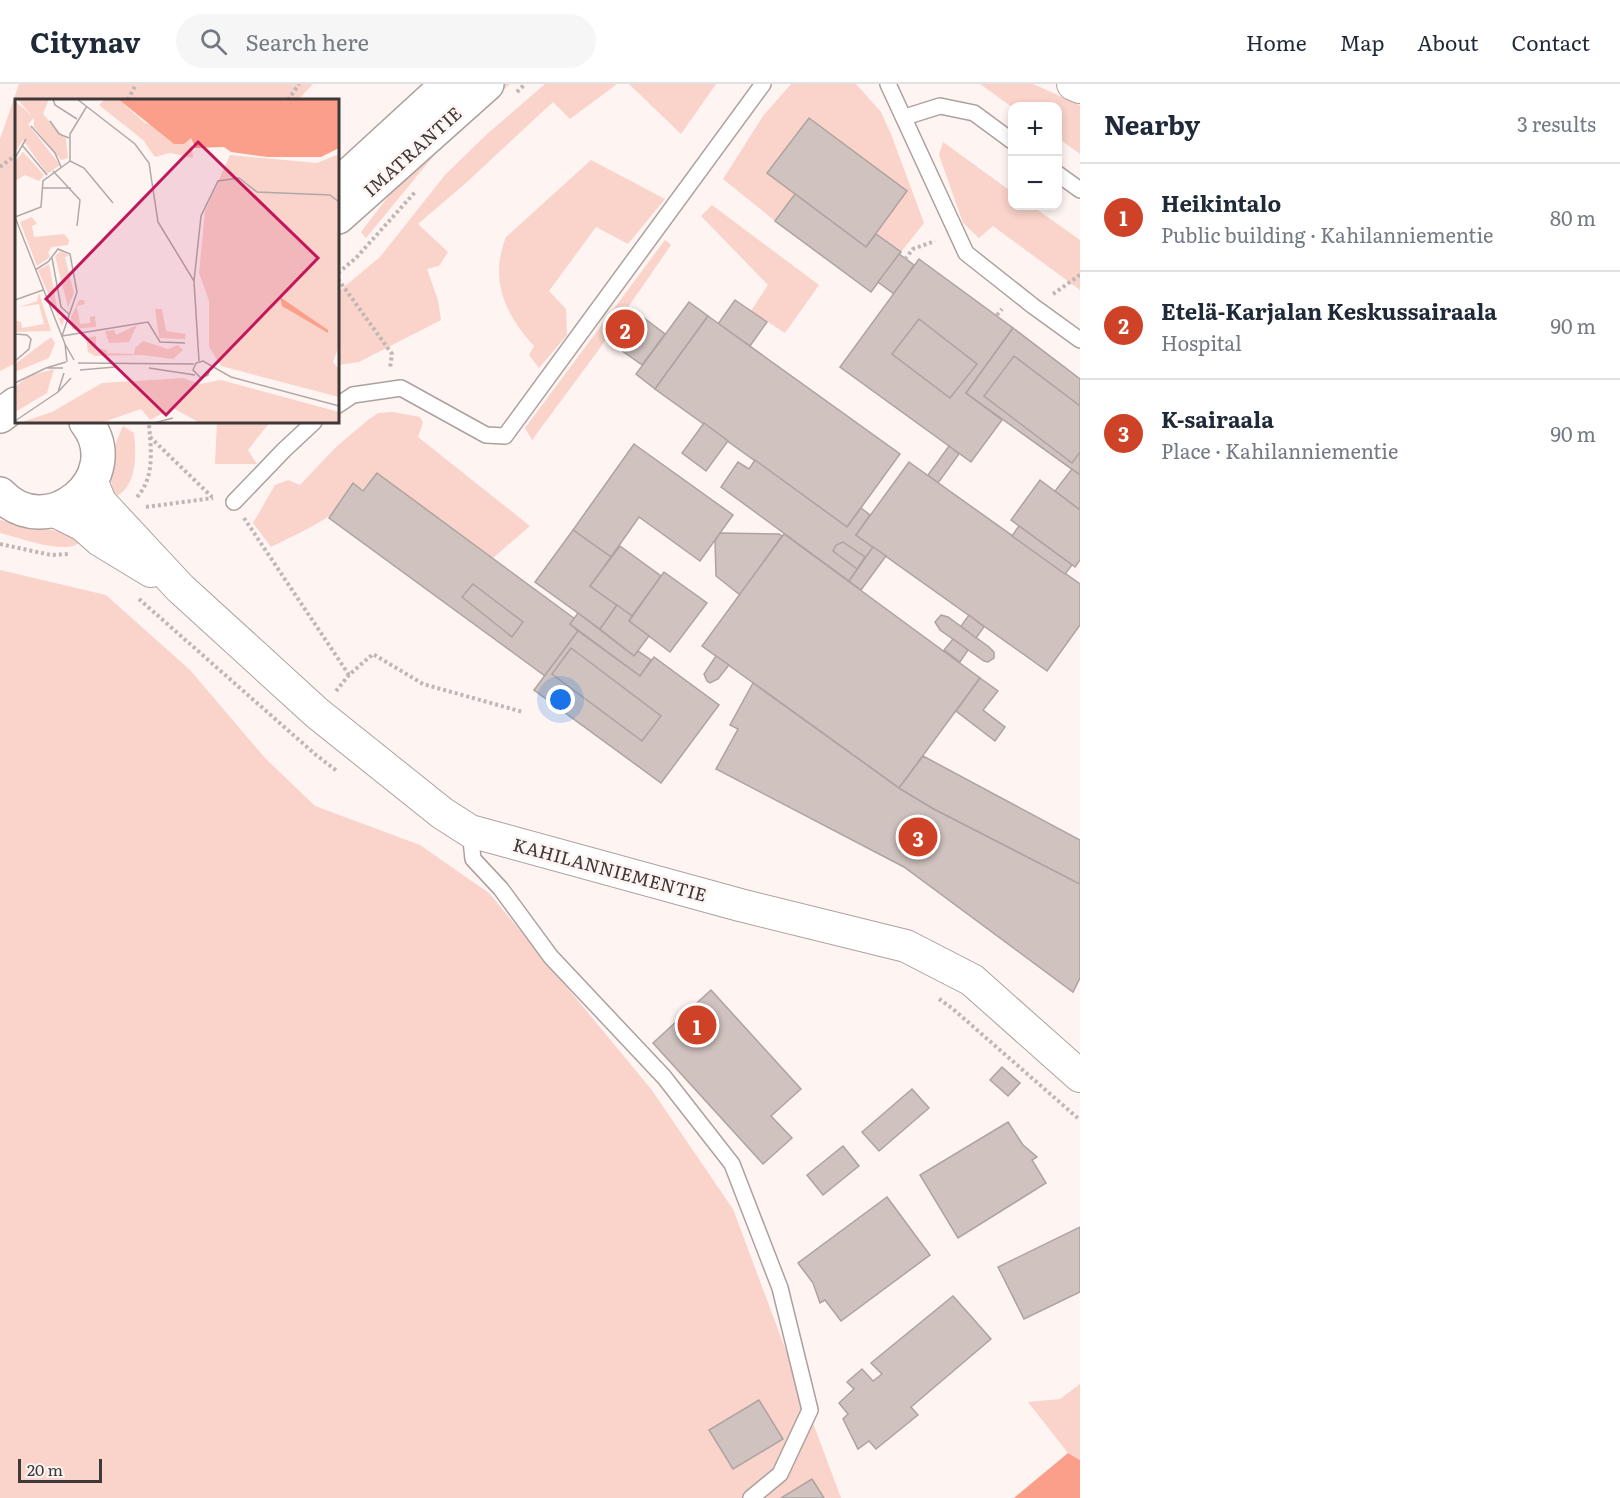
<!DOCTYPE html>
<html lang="en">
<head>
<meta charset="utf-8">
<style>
	body { margin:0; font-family:Literata,serif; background:#f6f6f7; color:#1f2937 }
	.controls { position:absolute; right:18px; top:18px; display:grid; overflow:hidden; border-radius:12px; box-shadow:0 3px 9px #0003 }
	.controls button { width:54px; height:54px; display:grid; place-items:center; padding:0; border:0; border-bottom:2px solid #e0e1e3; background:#fff; color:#1f2937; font:30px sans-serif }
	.scale { position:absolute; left:18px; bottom:15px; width:84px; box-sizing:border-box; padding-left:6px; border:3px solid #3e3938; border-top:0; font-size:16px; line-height:21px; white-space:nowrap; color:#3e3938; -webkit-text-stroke:4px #fef4f2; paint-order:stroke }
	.you { position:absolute; left:561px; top:616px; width:21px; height:21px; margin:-15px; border:4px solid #fff; border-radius:50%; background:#1a73e8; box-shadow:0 0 0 9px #1a73e833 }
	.badge { display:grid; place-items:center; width:39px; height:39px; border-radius:50%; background:#ce4328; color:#fff; font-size:20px; font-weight:700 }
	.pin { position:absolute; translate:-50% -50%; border:3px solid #fff; box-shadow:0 2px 6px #0006 }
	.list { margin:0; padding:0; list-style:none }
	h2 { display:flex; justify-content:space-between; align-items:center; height:78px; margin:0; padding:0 24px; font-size:26px }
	h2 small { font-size:20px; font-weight:400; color:#747a83 }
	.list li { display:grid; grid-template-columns:39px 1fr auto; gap:18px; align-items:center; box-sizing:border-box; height:108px; padding:0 24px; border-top:2px solid #e0e1e3 }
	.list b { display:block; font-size:22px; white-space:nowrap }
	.list p { margin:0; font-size:20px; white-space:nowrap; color:#747a83 }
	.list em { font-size:20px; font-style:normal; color:#747a83 }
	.icon { flex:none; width:33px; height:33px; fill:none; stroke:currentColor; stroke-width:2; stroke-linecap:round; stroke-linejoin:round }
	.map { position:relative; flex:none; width:1080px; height:1414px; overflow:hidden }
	header { display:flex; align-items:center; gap:36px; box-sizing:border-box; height:84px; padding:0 30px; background:#fff; border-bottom:2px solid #e0e1e3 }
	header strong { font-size:28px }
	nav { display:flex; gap:33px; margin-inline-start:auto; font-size:21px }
	.search { width:420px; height:54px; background:#f6f6f7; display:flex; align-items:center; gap:15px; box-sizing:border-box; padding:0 21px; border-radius:33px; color:#747a83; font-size:22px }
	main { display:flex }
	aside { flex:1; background:#fff }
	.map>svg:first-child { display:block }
	.green { fill:#fad3ca }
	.water { fill:#fc9f8a }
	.building { fill:#cfc2bf; stroke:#aea3a0; stroke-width:1.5 }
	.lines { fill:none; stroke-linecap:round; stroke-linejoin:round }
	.lane-casing { stroke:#aca19e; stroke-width:18 }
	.street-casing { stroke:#aca19e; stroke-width:34 }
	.secondary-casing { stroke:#aca19e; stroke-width:36 }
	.path { stroke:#bfb7b5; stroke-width:4; stroke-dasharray:3 3; stroke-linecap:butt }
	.lane { stroke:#fff; stroke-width:15 }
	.street { stroke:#fff; stroke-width:32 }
	.secondary { stroke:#fff; stroke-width:33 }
	.labels { text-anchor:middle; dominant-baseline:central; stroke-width:5; stroke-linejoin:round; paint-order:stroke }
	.street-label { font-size:18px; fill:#3e3938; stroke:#fef4f2 }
	.inset-road { fill:none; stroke:#b1a9a8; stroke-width:1.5 }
	.view { fill:#c2185b; fill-opacity:0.15; stroke:#c2185b; stroke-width:3 }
	.inset-edge { fill:none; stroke:#3e3938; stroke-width:3 }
</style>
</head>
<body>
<header>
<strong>Citynav</strong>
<div class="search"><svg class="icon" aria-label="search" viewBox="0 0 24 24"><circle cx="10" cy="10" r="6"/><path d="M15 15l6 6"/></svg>Search here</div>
<nav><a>Home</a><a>Map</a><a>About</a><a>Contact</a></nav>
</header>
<main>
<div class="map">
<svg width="1080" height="1414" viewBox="0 0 1080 1414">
	<rect width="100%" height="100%" fill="#fef4f2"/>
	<g class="green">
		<path d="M 19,0 L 313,0 L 298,16 L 16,16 L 16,279 L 0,287 L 0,55 Z"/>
		<path d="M 504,0 L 510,0 L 435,70 L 366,154 L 361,148 L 401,96 Z"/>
		<path d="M 545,0 L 617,0 L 570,35 L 553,18 L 467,98 L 418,140 L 448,168 L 439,182 L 427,185 L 438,216 L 441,236 L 359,278 L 338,281 L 338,208 L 380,173 L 445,91 L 486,51 Z"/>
		<path d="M 629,0 L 716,0 L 681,50 Z"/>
		<path d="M 791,0 L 856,0 L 881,28 L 891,50 L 924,139 L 901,168 L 876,150 L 907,107 L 809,34 L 767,89 L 795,110 L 775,137 L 723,95 L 763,32 Z"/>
		<path d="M 980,0 L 1033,0 L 1080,21 L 1080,70 L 1058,54 L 1058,22 L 1012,23 Z"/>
		<path d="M 943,58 L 1012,108 L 1012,122 L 1032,122 L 1080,156 L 1080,206 L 993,142 L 979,154 L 963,139 L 939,71 Z"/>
		<path d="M 591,76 L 665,115 L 628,160 L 596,143 L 549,207 L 566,225 L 567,251 L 539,284 L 529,271 L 534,262 C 505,230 489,196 506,153 Z"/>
		<path d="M 712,121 L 819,201 L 785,249 L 751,227 L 768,201 L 701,132 Z"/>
		<path d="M 665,156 L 671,161 L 600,264 L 532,356 L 525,344 Z"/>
		<path d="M 393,328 L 420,333 L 423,339 L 418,353 L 530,442 L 493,474 L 377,389 C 347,428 313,442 271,463 L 253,439 L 275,401 L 288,396 L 300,401 L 336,363 L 368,336 L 378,329 Z"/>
		<path d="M 217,338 L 270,338 L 248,366 L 257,380 L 215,380 Z"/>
		<path d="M 123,342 L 134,349 C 136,369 138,402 115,413 C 106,388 112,366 123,342 Z"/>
		<path d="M 0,436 L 62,448 L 80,458 C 67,472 18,453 0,449 Z"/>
		<path d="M 0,486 L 106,511 L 190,586 L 265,674 L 315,722 L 420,761 L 489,809 L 651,1005 L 733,1125 L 841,1414 L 0,1414 Z"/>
		<path d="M 1080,1300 L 1080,1376 L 1068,1369 L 1028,1318 L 1060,1315 Z"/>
	</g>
	<path class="water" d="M 1068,1369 L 1080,1376 L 1080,1414 L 1014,1414 Z"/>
	<g class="building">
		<path d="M 809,34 L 907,107 L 866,163 L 767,89 Z"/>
		<path d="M 795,110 L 866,163 L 876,150 L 901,168 L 871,208 L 775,137 Z"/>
		<path d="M 899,170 L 914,181 L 894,210 L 878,198 Z"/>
		<path d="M 919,175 L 1013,244 L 966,309 L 1002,336 L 971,378 L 840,283 Z"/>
		<path d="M 735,216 L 767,238 L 750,262 L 718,240 Z"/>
		<path d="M 689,218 L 708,232 L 655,305 L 636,290 Z"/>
		<path d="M 640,231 L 665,250 L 642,281 L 617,263 Z"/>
		<path d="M 708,232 L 900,370 L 847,443 L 655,305 Z"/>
		<path d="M 919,235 L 977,280 L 950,314 L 892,270 Z"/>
		<path d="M 1013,244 L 1080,295 L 1080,391 L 966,309 Z"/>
		<path d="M 1014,272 L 1080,322 L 1080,368 L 1072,379 L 984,312 Z"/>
		<path d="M 704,339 L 728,357 L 706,387 L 682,369 Z"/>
		<path d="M 634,360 L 733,431 L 700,477 L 639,433 L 611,473 L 573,446 Z"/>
		<path d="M 949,362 L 959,370 L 938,399 L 928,391 Z"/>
		<path d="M 755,376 L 847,443 L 861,424 L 870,431 L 856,451 L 873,463 L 849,497 L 721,403 L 738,378 L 749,385 Z"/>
		<path d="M 909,378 L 1080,500 L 1080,541 L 1047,587 L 856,451 Z"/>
		<path d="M 1072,385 L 1080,391 L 1080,426 L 1055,407 Z"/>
		<path d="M 377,389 L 575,535 L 570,540 L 578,547 L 545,592 L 329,434 L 353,399 L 363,407 Z"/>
		<path d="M 1040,396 L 1080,426 L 1080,476 L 1075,483 L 1011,436 Z"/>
		<path d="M 1019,442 L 1072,481 L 1065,490 L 1012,452 Z"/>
		<path d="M 573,446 L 611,473 L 590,502 L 617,521 L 600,545 L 535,498 Z"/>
		<path d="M 720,449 L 779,450 L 782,452 L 740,511 L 716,492 L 715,457 Z"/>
		<path d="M 784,450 L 980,594 L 899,704 L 702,562 Z"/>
		<path d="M 843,458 L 865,473 L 857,485 L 833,467 L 836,461 Z"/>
		<path d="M 620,462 L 661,492 L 632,532 L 590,502 Z"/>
		<path d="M 873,463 L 886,472 L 861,506 L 849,497 Z"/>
		<path d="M 664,488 L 707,519 L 670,568 L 629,537 Z"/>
		<path d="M 473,500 L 523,538 L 512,553 L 462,513 Z"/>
		<path d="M 617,521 L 632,532 L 629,537 L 649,552 L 634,572 L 600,545 Z"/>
		<path d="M 578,529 L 634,572 L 638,567 L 651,576 L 640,592 L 570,540 Z"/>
		<path d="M 941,531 L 948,533 L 989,563 L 994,568 L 994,574 L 988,578 L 984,577 L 940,546 L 935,538 Z"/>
		<path d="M 969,531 L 984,543 L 976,554 L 961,542 Z"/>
		<path d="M 578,547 L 640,592 L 654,573 L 719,621 L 661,699 L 534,606 Z"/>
		<path d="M 953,555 L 968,566 L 960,578 L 944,566 Z"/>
		<path d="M 571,564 L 661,632 L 642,657 L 552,590 Z"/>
		<path d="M 716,572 L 729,581 L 718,595 L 710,599 L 707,597 L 704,590 Z"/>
		<path d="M 980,594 L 998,607 L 983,626 L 1005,643 L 995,657 L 956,627 Z"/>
		<path d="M 753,599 L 899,704 L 932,724 L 1080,800 L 1080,894 L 1073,908 L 904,783 L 716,685 L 738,645 L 730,641 Z"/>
		<path d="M 923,672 L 1080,756 L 1080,800 L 932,724 L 899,704 Z"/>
		<path d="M 711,906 L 801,1005 L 771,1032 L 792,1054 L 763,1080 L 653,959 Z"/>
		<path d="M 1002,983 L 1020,999 L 1008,1012 L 990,996 Z"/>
		<path d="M 912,1005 L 929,1024 L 879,1067 L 862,1048 Z"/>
		<path d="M 1008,1038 L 1023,1061 L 1037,1073 L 1032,1076 L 1046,1099 L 958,1154 L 920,1091 Z"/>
		<path d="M 843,1062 L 859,1082 L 823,1111 L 807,1091 Z"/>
		<path d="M 887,1113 L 930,1171 L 841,1237 L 825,1216 L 820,1219 L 813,1199 L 798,1179 Z"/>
		<path d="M 1080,1143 L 1080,1208 L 1024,1235 L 998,1183 Z"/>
		<path d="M 953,1212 L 991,1255 L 911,1323 L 918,1331 L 876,1365 L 869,1357 L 858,1365 L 843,1335 L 848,1330 L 839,1319 L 854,1305 L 847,1298 L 862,1285 L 873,1297 L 882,1290 L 871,1279 Z"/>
		<path d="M 759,1316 L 783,1355 L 733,1385 L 709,1346 Z"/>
		<path d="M 812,1395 L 824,1414 L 781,1414 Z"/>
	</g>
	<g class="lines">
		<defs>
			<g id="lane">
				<path d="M 888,0 L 966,169 L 1033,222 L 1080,256"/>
				<path d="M 905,33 L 940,22 L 974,29 L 1012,57"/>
				<path d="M 1058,90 L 1080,106"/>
				<path d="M 338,321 L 353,311 L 401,304 L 486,351 L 505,352 L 763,0"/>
				<path d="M 234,418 L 284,366 L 314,338"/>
				<path d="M 470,747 L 473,775 L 501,805 L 551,873 L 664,993 L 732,1080 L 780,1204 L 810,1326 L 780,1390 L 751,1414"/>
			</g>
			<g id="street">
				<path d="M 1073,0 L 1080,3"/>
				<path d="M 92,398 L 100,418 L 180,504 L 317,629 L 442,729 L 470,747 L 740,821 L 906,862 L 972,896 L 1080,992"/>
				<path d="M 55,427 L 83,441 L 100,456 L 151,487"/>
			</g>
			<g id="secondary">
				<path d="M 338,101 L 448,0"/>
				<path d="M 338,133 L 487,0"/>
				<path d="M 0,332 L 16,320"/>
				<path d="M 0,410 C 47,461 129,393 86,338"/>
			</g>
		</defs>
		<use href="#lane" class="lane-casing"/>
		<use href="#street" class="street-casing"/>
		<use href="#secondary" class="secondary-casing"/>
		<g class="path">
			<path d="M 517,8 L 525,0"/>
			<path d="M 128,16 L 136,0"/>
			<path d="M 288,16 L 299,0"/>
			<path d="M 0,83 L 16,71"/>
			<path d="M 905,175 L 913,165 L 935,157"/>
			<path d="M 338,189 L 356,174 L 416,107"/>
			<path d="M 338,195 L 392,270 L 390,284"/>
			<path d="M 1053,210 L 1080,191"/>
			<path d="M 997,231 L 1002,225"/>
			<path d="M 150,353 L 212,413"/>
			<path d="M 137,413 C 155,393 151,366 149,341 L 151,338"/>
			<path d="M 146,423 L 213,414"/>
			<path d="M 244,434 L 349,591 L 373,570 L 423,600 L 523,628"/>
			<path d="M 0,460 L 51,471 L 70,470"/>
			<path d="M 139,515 L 316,671 L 337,687"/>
			<path d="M 336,607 L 349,591"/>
			<path d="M 939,915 L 953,925 L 1080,1036"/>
		</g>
		<use href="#lane" class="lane"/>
		<use href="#street" class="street"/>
		<use href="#secondary" class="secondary"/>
	</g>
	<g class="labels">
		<g class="street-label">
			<text transform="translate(412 67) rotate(-42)">IMATRANTIE</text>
			<text transform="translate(610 785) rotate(15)">KAHILANNIEMENTIE</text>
		</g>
	</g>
	<g transform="translate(15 15)">
		<rect width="324" height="324" fill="#fef4f2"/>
		<path d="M 34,0 L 28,15 L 51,40 L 53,59 L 46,61 L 19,28 L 19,19 L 13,25 L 45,66 L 32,75 L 8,41 L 0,53 L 0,2 L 17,17 L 3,1 ZM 90,0 L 103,0 L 130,24 L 176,38 L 178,59 L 155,54 L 140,58 L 128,41 L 84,6 ZM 8,53 L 29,76 L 24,82 L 10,76 L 0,82 L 0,62 ZM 324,55 L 324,247 L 318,263 L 324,270 L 324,298 L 206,267 L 194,248 L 194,202 L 184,174 L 190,112 L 215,56 L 302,64 ZM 17,118 L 22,125 L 17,127 L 19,138 L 49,135 L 54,141 L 53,146 L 37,148 L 33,153 L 35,158 L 22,167 L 5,123 ZM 46,152 L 54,157 L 50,158 L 59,194 L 53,208 L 40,157 ZM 34,165 L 44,219 L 50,218 L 47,227 L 23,171 ZM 24,194 L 36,232 L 0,233 L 0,221 L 6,223 L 7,229 L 29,225 L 24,205 L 5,208 L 22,202 ZM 64,201 L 69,201 L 70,205 L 62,207 L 65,225 L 75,224 L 75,218 L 80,217 L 81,228 L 57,230 L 56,218 ZM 140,210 L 147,210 L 151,232 L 171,235 L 170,240 L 144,239 ZM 122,226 L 114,243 L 94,244 L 90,232 L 99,231 L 101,236 ZM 81,237 L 81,249 L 92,251 L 92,254 L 119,255 L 120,249 L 128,242 L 153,250 L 163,246 L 168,251 L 158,260 L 128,256 L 80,257 L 73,253 L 71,239 ZM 36,238 L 40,244 L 34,259 L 0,273 L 0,265 ZM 39,270 L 32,294 L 0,313 L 0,288 L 14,277 ZM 168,279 L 185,285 L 206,281 L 324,313 L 324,324 L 185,324 L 158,309 L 135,321 L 126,310 L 86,324 L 4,324 L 37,313 L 87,284 Z" fill="#fad3ca"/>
		<path d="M 103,0 L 323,0 L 324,49 L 306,58 L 252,58 L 216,53 L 209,48 L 180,49 L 176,39 L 169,45 L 159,45 ZM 265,198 L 313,231 L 313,234 L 267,207 Z" fill="#fc9f8a"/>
		<path class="inset-road" d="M 38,0 L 40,6 L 62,20M 62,0 L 120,45 L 134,64 L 143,123 L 179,182 L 184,262M 72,7 L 55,35 L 55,62 L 69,69 L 98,104M 35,22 L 44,35 L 54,39M 16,27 L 40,54 L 46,68M 7,46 L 32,76M 0,59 L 11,40M 38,72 L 65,101 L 62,127M 27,89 L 56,89M 0,118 L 50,245M 0,118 L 26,108 L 28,82 L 55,62M 37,159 L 46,208 L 54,215M 20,171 L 33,163 L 43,150 L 55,155 L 62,193 L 47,237 L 133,223 L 145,243 L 170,244M 179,182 L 186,117 L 203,82 L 224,79 L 242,93 L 315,96 L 324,103M 0,201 L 28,191M 0,235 L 12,236 L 16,240 L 14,250 L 0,262M 52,263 L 50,245 L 59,261M 63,264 L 179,265M 48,269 L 31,269 L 51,263M 134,269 L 180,276M 195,269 L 193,276 L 186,279 L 178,271 L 181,264 L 188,262 L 216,278 L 324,307M 65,271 L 100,268M 49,274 L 43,293 L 56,279M 0,284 L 31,269M 0,322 L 43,293M 139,324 L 158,319"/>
		<path class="view" d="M 183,43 L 303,159 L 151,316 L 31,200 Z"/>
		<rect width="324" height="324" class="inset-edge"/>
	</g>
</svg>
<div class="controls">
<button>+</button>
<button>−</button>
</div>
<div class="scale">20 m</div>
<div class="you"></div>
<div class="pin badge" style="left:697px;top:941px">1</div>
<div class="pin badge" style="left:625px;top:245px">2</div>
<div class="pin badge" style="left:918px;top:753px">3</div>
</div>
<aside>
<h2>Nearby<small>3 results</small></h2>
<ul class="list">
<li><span class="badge">1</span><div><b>Heikintalo</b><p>Public building · Kahilanniementie</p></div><em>80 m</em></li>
<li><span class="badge">2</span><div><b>Etelä-Karjalan Keskussairaala</b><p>Hospital</p></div><em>90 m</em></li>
<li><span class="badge">3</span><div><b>K-sairaala</b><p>Place · Kahilanniementie</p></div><em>90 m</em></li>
</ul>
</aside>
</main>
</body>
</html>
